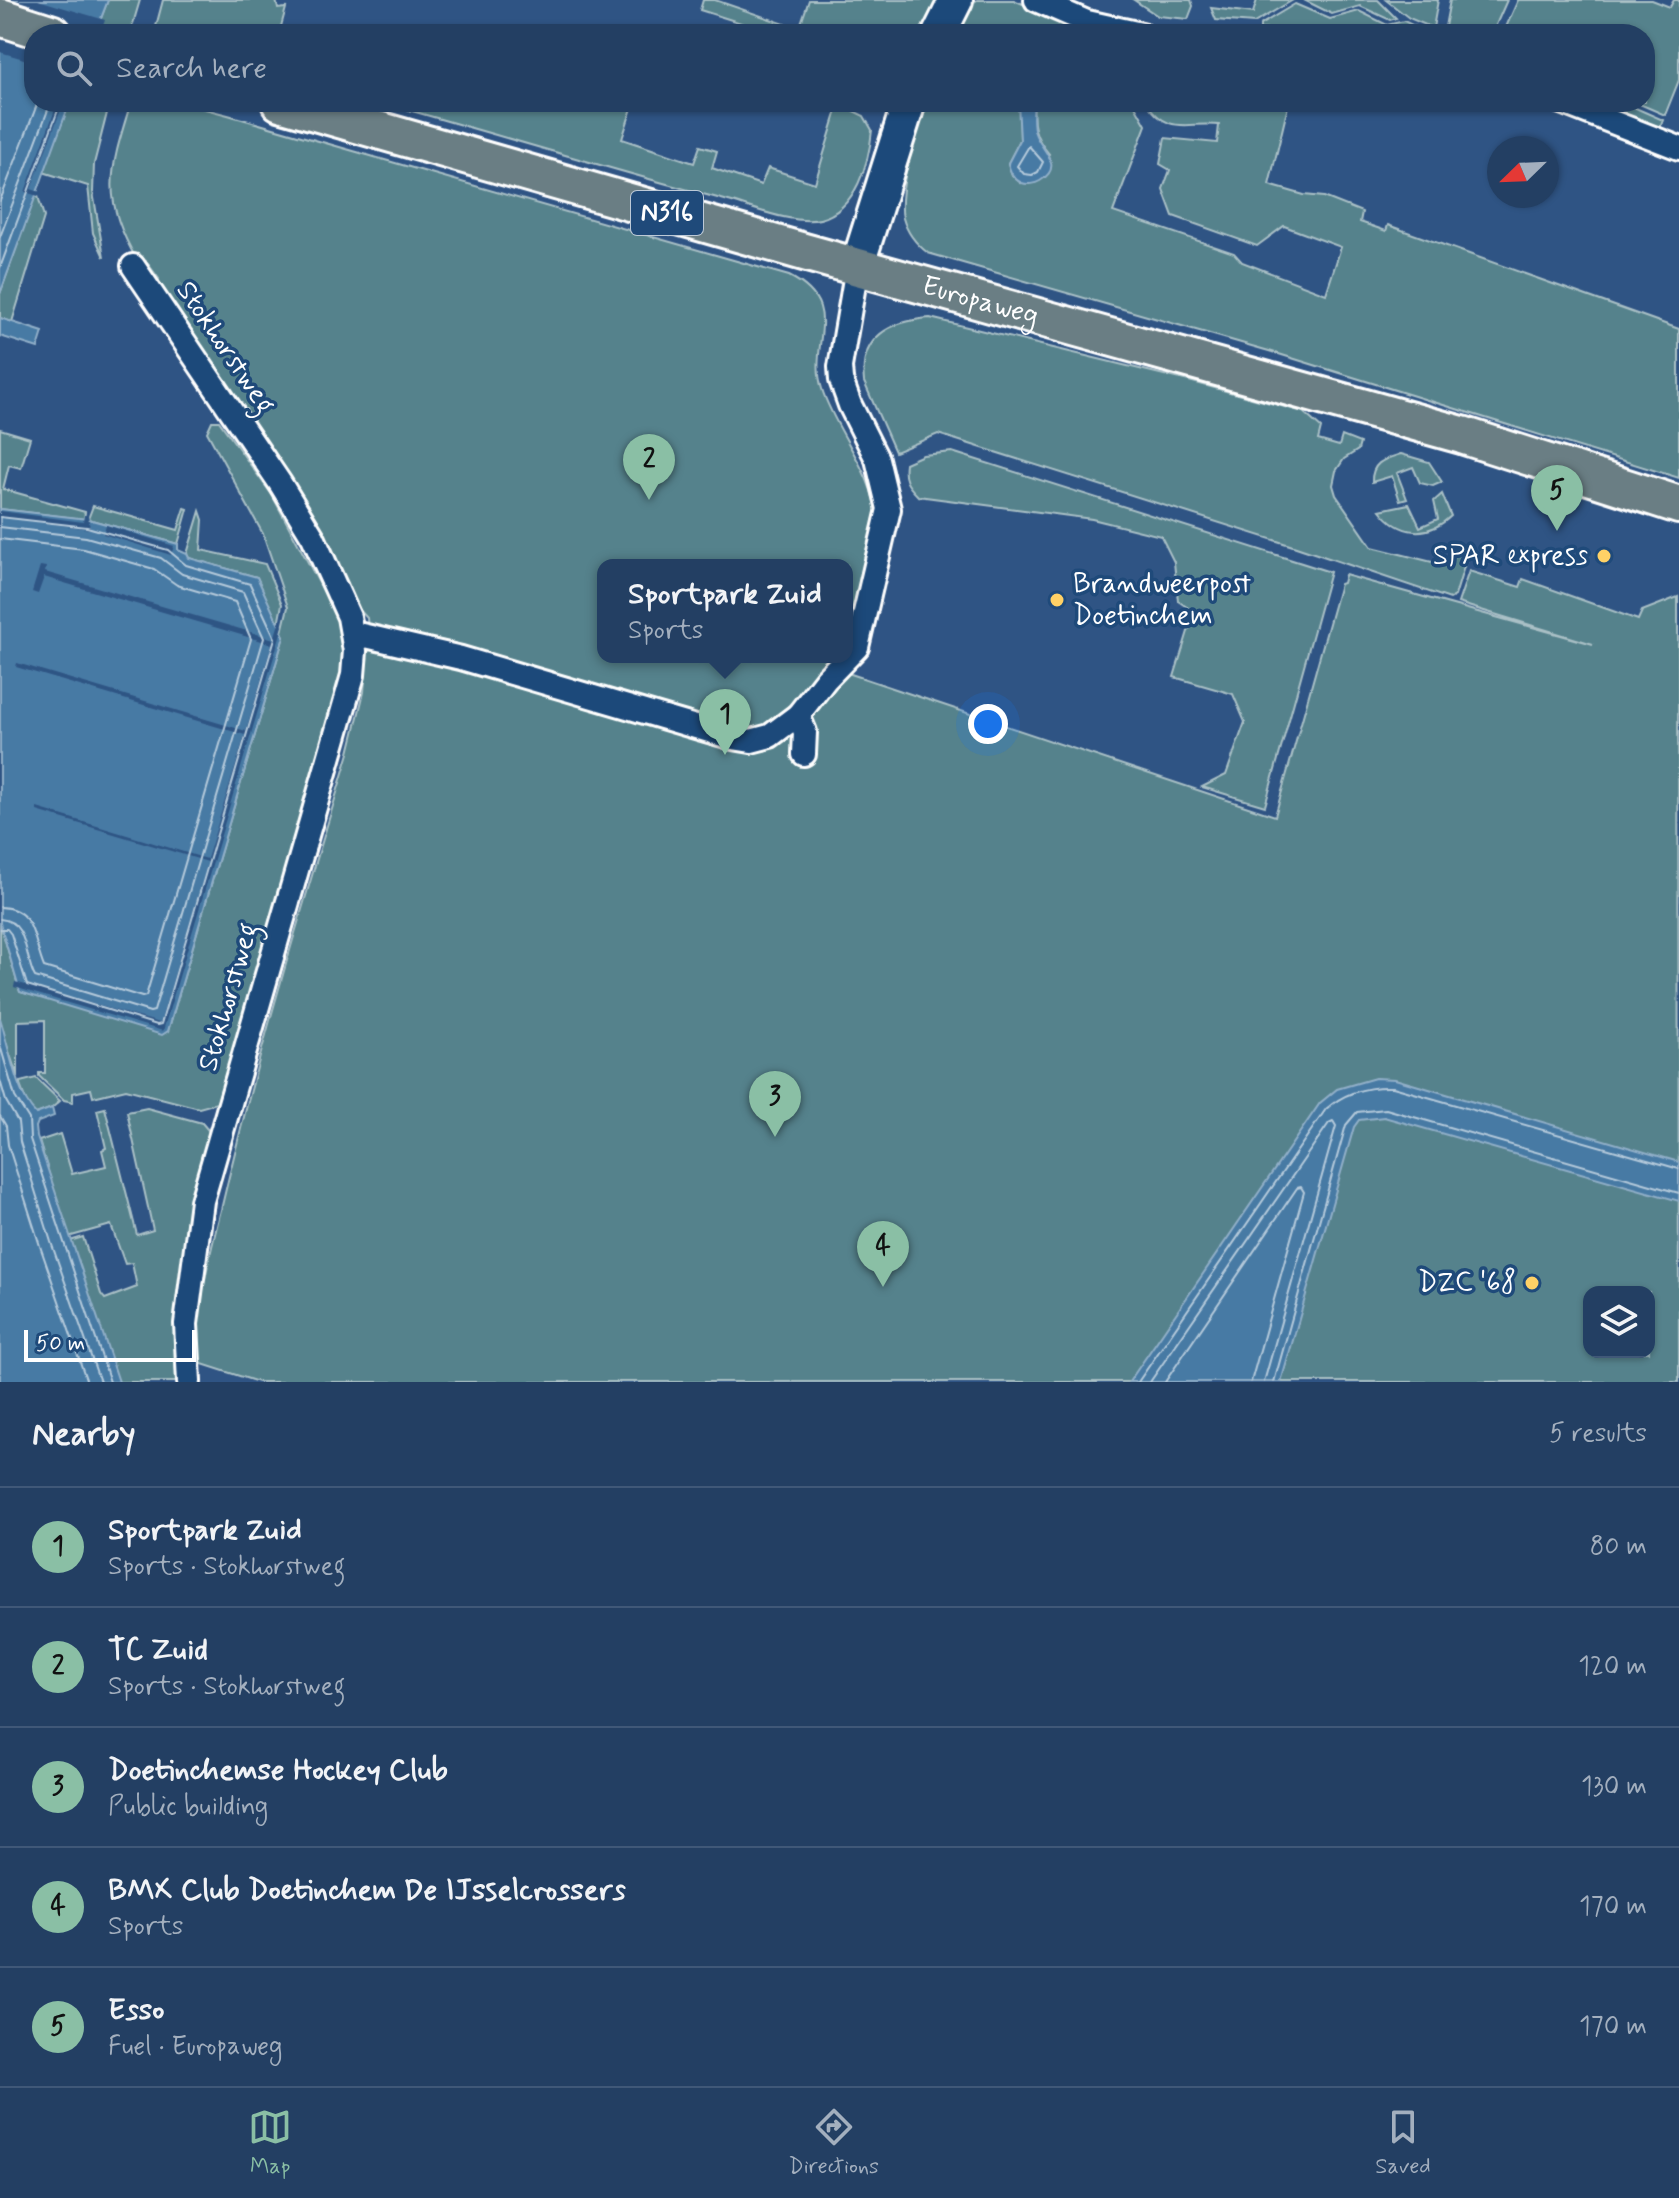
<!DOCTYPE html>
<html lang="en">
<head>
<meta charset="utf-8">
<style>
	body { margin:0; font-family:Mynerve,sans-serif; background:#2f4a6c; color:#f1f3f6 }
	.controls { position:absolute; right:24px; bottom:24px; display:grid; overflow:hidden; border-radius:16px; box-shadow:0 2px 6px #0004 }
	.controls button { width:72px; height:72px; display:grid; place-items:center; padding:0; border:0; border-bottom:2px solid #405878; background:#233f63; color:#f1f3f6; font:40px sans-serif }
	.compass { position:absolute; left:1487px; top:136px; width:72px; height:72px; border-radius:50%; background:#233f63; box-shadow:0 2px 6px #0004; rotate:247deg }
	.scale { position:absolute; left:24px; bottom:20px; width:172px; box-sizing:border-box; padding-left:8px; border:4px solid #fff; border-top:0; font-size:22px; line-height:28px; white-space:nowrap; color:#fff; -webkit-text-stroke:6px #1f4a7a; paint-order:stroke }
	.you { position:absolute; left:988px; top:724px; width:28px; height:28px; margin:-20px; border:6px solid #fff; border-radius:50%; background:#1a73e8; box-shadow:0 0 0 12px #1a73e833 }
	.badge { display:grid; place-items:center; width:52px; height:52px; border-radius:50%; background:#8abfa5; color:#111; font-size:26px; font-weight:700 }
	.pin { position:absolute; translate:-50% -66px; filter:drop-shadow(0 2px 4px #0008) }
	.pin::after { content:''; position:absolute; top:42px; width:28px; height:24px; background:inherit; clip-path:polygon(0 0,100% 0,50% 100%) }
	.popup { position:absolute; left:597px; top:559px; width:256px; height:104px; box-sizing:border-box; display:grid; place-content:center; border-radius:16px; background:#233f63; filter:drop-shadow(0 2px 6px #0005); font-size:26px; white-space:nowrap; color:#a3afbe }
	.popup b { font-size:30px; color:#f1f3f6 }
	.popup::after { content:''; position:absolute; left:50%; top:100%; margin-left:-16px; border:16px solid transparent; border-top-color:#233f63 }
	.list { margin:0; padding:0; list-style:none }
	h2 { display:flex; justify-content:space-between; align-items:center; height:104px; margin:0; padding:0 32px; font-size:34px }
	h2 small { font-size:26px; font-weight:400; color:#a3afbe }
	.list li { display:grid; grid-template-columns:52px 1fr auto; gap:24px; align-items:center; box-sizing:border-box; height:120px; padding:0 32px; border-top:2px solid #405878 }
	.list b { display:block; font-size:30px; white-space:nowrap }
	.list p { margin:0; font-size:26px; white-space:nowrap; color:#a3afbe }
	.list em { font-size:26px; font-style:normal; color:#a3afbe }
	.icon { flex:none; width:44px; height:44px; fill:none; stroke:currentColor; stroke-width:2; stroke-linecap:round; stroke-linejoin:round }
	.map { position:relative; flex:none; width:1679px; height:1382px; overflow:hidden }
	.search { position:absolute; background:#233f63; box-shadow:0 2px 6px #0004; left:24px; right:24px; top:24px; height:88px; display:flex; align-items:center; gap:20px; box-sizing:border-box; padding:0 28px; border-radius:32px; color:#a3afbe; font-size:30px }
	.sheet { height:704px; background:#233f63 }
	nav { display:flex; justify-content:space-around; align-items:center; box-sizing:border-box; height:112px; border-top:2px solid #405878; background:#233f63; font-size:22px; color:#a3afbe }
	nav a { display:grid; justify-items:center; gap:4px }
	nav .on { color:#8abfa5 }
	.map>svg:first-child { display:block }
	.green { fill:#54828c; stroke:#aac0c6; stroke-width:2; fill-rule:evenodd }
	.water { fill:#477aa4; stroke:#91afc8; stroke-width:2 }
	.pier { fill:#2f5484 }
	.lines { fill:none; stroke-linecap:round; stroke-linejoin:round }
	.shore { stroke:#b5cadb; stroke-width:2 }
	.street-casing { stroke:#fff; stroke-width:28 }
	.secondary-casing { stroke:#fff; stroke-width:38 }
	.primary-casing { stroke:#fff; stroke-width:42 }
	.street { stroke:#1f4a7a; stroke-width:22 }
	.secondary { stroke:#1f4a7a; stroke-width:32 }
	.primary { stroke:#6b7e84; stroke-width:36 }
	.poi-dot { fill:#ffd166; stroke:#1f4a7a; stroke-width:3 }
	.labels { text-anchor:middle; dominant-baseline:central; stroke-width:7; stroke-linejoin:round; paint-order:stroke }
	.shield { fill:#1f4a7a; stroke:#bcc9d7; stroke-width:2 }
	.shield-label { font-size:26px; font-weight:bold; fill:#fff }
	.street-label { font-size:28px; fill:#fff; stroke:#1f4a7a }
	.poi-label { font-size:28px; fill:#fff; stroke:#1f4a7a; text-anchor:end }
</style>
</head>
<body>
<div class="map">
<svg width="1679" height="1382" viewBox="0 0 1679 1382">
	<rect width="100%" height="100%" fill="#2f5484"/>
	<filter id="ink" filterUnits="userSpaceOnUse"><feTurbulence type="fractalNoise" baseFrequency=".0125" numOctaves="2"/><feDisplacementMap in="SourceGraphic" scale="16" xChannelSelector="R" yChannelSelector="G"/><feConvolveMatrix kernelMatrix="1 2 1 2 8 2 1 2 1" color-interpolation-filters="sRGB"/></filter>
	<g filter="url(#ink)">
		<g class="green">
			<path d="M 108,0 L 140,0 L 130,34 L 95,34 Z"/>
			<path d="M 163,0 L 276,0 L 278,9 L 286,8 L 280,30 L 293,34 L 154,34 Z"/>
			<path d="M 703,0 L 715,0 L 799,29 L 809,0 L 941,0 L 921,34 L 776,34 L 700,10 Z"/>
			<path d="M 977,0 L 1014,0 L 1090,34 L 954,34 L 969,6 Z"/>
			<path d="M 1134,0 L 1191,0 L 1193,6 L 1188,19 L 1158,16 Z"/>
			<path d="M 1257,0 L 1293,0 L 1254,23 L 1216,20 L 1211,8 L 1253,13 Z"/>
			<path d="M 1304,0 L 1378,0 L 1396,18 L 1390,20 L 1360,6 L 1332,14 Z"/>
			<path d="M 1386,0 L 1438,0 L 1433,28 L 1409,18 Z"/>
			<path d="M 1450,0 L 1507,0 L 1492,34 L 1444,32 Z"/>
			<path d="M 1518,0 L 1652,0 L 1670,7 L 1674,0 L 1679,0 L 1679,80 L 1665,115 L 1635,102 L 1645,102 L 1645,34 L 1503,34 Z"/>
			<path d="M 1295,4 L 1330,19 L 1359,11 L 1387,25 L 1404,21 L 1431,34 L 1340,34 L 1260,29 L 1260,25 Z"/>
			<path d="M 70,102 L 91,102 L 108,109 L 94,164 L 93,192 L 104,257 L 93,233 L 88,186 L 43,172 Z"/>
			<path d="M 131,102 L 178,102 L 228,115 L 789,276 C 848,306 807,343 822,389 C 835,431 876,475 876,519 C 876,549 856,597 847,626 L 847,565 L 603,565 L 603,657 L 839,657 L 836,669 L 1275,816 L 1340,584 L 1343,583 L 1345,575 L 1593,644 L 1458,603 L 1469,571 L 1520,587 L 1523,579 L 1638,620 L 1642,611 L 1678,597 L 1679,1382 L 258,1382 L 202,1364 C 189,1334 212,1245 221,1210 C 257,1056 303,904 349,753 L 364,692 L 367,654 L 370,649 L 367,618 L 357,607 L 313,519 L 157,291 L 159,279 L 146,261 L 138,262 C 100,196 110,171 131,102 ZM 1589,1292 L 1649,1292 L 1649,1352 L 1589,1352 Z"/>
			<path d="M 380,102 L 634,102 L 622,139 L 694,163 L 700,146 L 717,151 L 712,168 L 761,185 L 768,168 L 815,183 L 839,104 L 864,116 L 872,130 C 869,163 856,210 820,219 C 794,225 751,207 725,200 C 610,169 495,134 380,102 Z"/>
			<path d="M 923,102 L 1019,102 L 1020,140 L 1008,163 L 1012,175 L 1021,183 L 1049,154 C 1034,137 1032,124 1034,102 L 1133,102 L 1146,125 L 1113,212 L 1234,253 L 1242,262 L 1326,294 L 1341,247 L 1284,226 L 1257,246 L 1173,216 L 1163,189 L 1170,170 L 1160,164 L 1165,138 L 1217,143 L 1219,125 C 1187,121 1169,137 1146,102 L 1289,102 L 1269,185 L 1304,195 L 1324,197 L 1362,212 L 1360,222 L 1386,231 L 1388,225 L 1679,329 L 1679,478 L 1269,351 L 928,253 C 916,244 907,233 903,218 C 897,192 916,130 923,102 Z"/>
			<path d="M 1595,102 L 1622,102 L 1663,120 L 1660,128 Z"/>
			<path d="M 35,195 L 38,196 L 44,217 L 12,322 L 0,318 L 0,294 Z"/>
			<path d="M 930,318 L 1189,381 L 1303,412 L 1321,428 L 1318,440 L 1339,446 L 1342,436 L 1360,443 L 1358,450 L 1344,459 L 1336,471 L 1333,485 L 1336,495 L 1372,547 L 1436,563 L 1469,550 L 1455,596 L 1450,599 L 1293,546 L 938,434 L 895,452 L 864,382 C 859,336 891,321 930,318 Z"/>
			<path d="M 212,421 L 219,421 L 272,495 L 334,611 L 344,637 L 345,657 L 340,691 L 217,1103 L 199,1108 L 126,1089 L 93,1097 L 91,1089 L 73,1093 L 73,1102 L 64,1100 L 39,1076 L 39,1073 L 45,1073 L 45,1020 L 18,1021 L 18,1078 L 0,1025 L 0,923 L 20,992 L 168,1031 L 284,636 L 282,632 L 288,607 L 263,534 L 207,432 Z"/>
			<path d="M 0,429 L 30,438 L 21,468 L 9,465 L 3,489 L 85,512 L 84,519 L 0,509 Z"/>
			<path d="M 952,452 L 1330,572 L 1265,806 L 1202,787 L 1226,775 L 1245,722 L 1233,694 L 1174,677 L 1194,612 L 1178,601 L 1174,562 L 1161,536 L 1092,519 L 918,496 C 907,485 903,479 905,463 L 923,455 Z"/>
			<path d="M 1401,454 L 1429,462 L 1442,482 L 1433,486 L 1420,483 L 1413,467 L 1397,473 L 1407,499 L 1400,501 L 1392,476 L 1372,482 C 1371,462 1385,459 1401,454 Z"/>
			<path d="M 1442,494 L 1451,516 C 1428,538 1400,536 1380,510 L 1409,504 L 1420,527 L 1438,519 L 1434,501 Z"/>
			<path d="M 93,506 L 178,530 L 185,508 L 188,509 L 178,544 L 88,519 Z"/>
			<path d="M 200,511 L 203,520 L 201,550 L 265,564 L 282,604 L 278,625 L 257,577 L 189,558 L 187,554 Z"/>
			<path d="M 36,1078 L 60,1101 L 52,1108 L 36,1114 L 28,1106 L 20,1085 L 20,1082 Z"/>
			<path d="M 105,1108 L 137,1235 L 153,1230 L 127,1112 L 147,1108 L 202,1123 L 208,1130 L 210,1137 L 183,1259 L 177,1312 L 181,1382 L 110,1382 L 92,1303 L 70,1241 L 83,1237 L 101,1294 L 105,1299 L 137,1287 L 132,1263 L 125,1264 L 111,1225 L 68,1237 L 39,1141 L 60,1134 L 72,1174 L 106,1166 L 102,1150 L 106,1148 L 97,1110 Z"/>
		</g>
		<g class="water">
			<path d="M 0,0 L 108,0 L 95,34 L 34,34 L 34,102 L 70,102 L 0,294 Z"/>
			<path d="M 1034,102 C 1033,112 1032,124 1035,133 C 1040,149 1066,166 1040,181 C 1035,184 1027,185 1022,183 C 1013,179 1010,172 1008,163 L 1020,140 L 1018,103 Z"/>
			<path d="M 0,318 L 43,332 L 38,348 L 0,336 Z"/>
			<path d="M 0,509 L 88,519 L 178,544 L 178,550 L 187,554 L 189,558 L 257,577 L 284,636 L 168,1031 L 162,1035 L 20,992 L 0,923 Z"/>
			<path d="M 0,1018 C 9,1046 15,1093 36,1114 L 52,1108 L 54,1116 L 38,1122 L 36,1127 L 37,1137 L 119,1382 L 0,1382 Z"/>
			<path d="M 1375,1078 L 1395,1079 L 1679,1162 L 1679,1201 L 1384,1117 L 1359,1120 L 1354,1127 L 1281,1382 L 1129,1382 L 1320,1103 L 1337,1089 Z"/>
		</g>
		<g class="pier">
			<path d="M 0,0 L 38,0 L 105,20 L 100,34 L 34,34 L 34,62 L 0,52 Z"/>
			<path d="M 52,102 L 58,102 L 55,110 L 60,112 L 31,189 L 40,192 L 38,196 L 25,192 L 55,110 L 50,108 Z"/>
			<path d="M 0,511 L 83,522 L 84,515 L 88,515 L 90,529 L 0,517 Z"/>
			<path d="M 106,525 L 174,546 L 171,555 L 103,534 Z"/>
			<path d="M 40,566 L 46,567 L 45,572 L 274,639 L 280,620 L 283,626 L 163,1031 L 14,987 L 15,982 L 160,1023 L 208,862 L 37,811 L 37,808 L 207,859 L 245,735 L 16,667 L 17,663 L 246,731 L 272,644 L 44,577 L 38,594 L 32,592 Z"/>
		</g>
		<g class="lines">
			<g class="shore">
				<path d="M 1029,146 L 1043,162 L 1038,172 L 1032,175 L 1024,174 L 1017,166 Z"/>
				<path d="M 0,201 L 38,102"/>
				<path d="M 0,237 L 51,102"/>
				<path d="M 0,268 L 61,102"/>
				<path d="M 0,517 L 87,527 L 168,550 L 186,565 L 250,584 L 275,638 L 161,1024 L 157,1025 L 27,985 L 11,934 L 7,929 L 0,929"/>
				<path d="M 0,527 L 86,537 L 161,558 L 182,574 L 243,592 L 264,638 L 154,1011 L 150,1012 L 35,977 C 24,958 29,921 0,919"/>
				<path d="M 0,539 L 84,549 L 154,569 L 177,585 L 235,602 L 251,639 L 146,996 L 142,997 L 44,967 C 33,942 36,908 0,907"/>
				<path d="M 0,1045 L 15,1097 L 29,1119 L 30,1139 L 110,1382"/>
				<path d="M 0,1080 L 6,1101 L 18,1122 L 20,1142 L 51,1242 L 100,1382"/>
				<path d="M 0,1116 L 6,1126 L 8,1145 L 40,1246 L 87,1382"/>
				<path d="M 1138,1382 L 1326,1109 C 1345,1092 1368,1086 1393,1087 L 1679,1169"/>
				<path d="M 1150,1382 L 1329,1123 L 1333,1121 L 1336,1126 L 1264,1382"/>
				<path d="M 1165,1382 L 1297,1188 L 1301,1187 L 1304,1192 L 1251,1382"/>
				<path d="M 1274,1382 L 1346,1125 L 1357,1112 L 1386,1109 L 1679,1193"/>
			</g>
			<defs>
				<g id="street">
					<path d="M 1036,0 L 1087,22 L 1141,34"/>
					<path d="M 1561,102 L 1679,148"/>
					<path d="M 133,266 L 280,483 L 313,537 L 349,617 L 355,651 L 353,675 L 202,1201 L 186,1324 L 189,1382"/>
					<path d="M 353,633 L 461,658 L 733,738 L 751,741 L 770,736 L 798,715 L 826,679 L 857,647 L 889,509 L 877,459 L 850,405 L 841,380 L 840,367 L 857,267"/>
					<path d="M 798,715 L 805,732 L 804,754"/>
				</g>
				<g id="secondary">
					<path d="M 939,34 L 956,0"/>
					<path d="M 857,267 L 909,102"/>
				</g>
				<g id="primary">
					<path d="M 0,17 L 53,34"/>
					<path id="s1" d="M 280,102 L 804,252 L 1462,435 L 1679,505"/>
				</g>
			</defs>
			<use href="#street" class="street-casing"/>
			<use href="#secondary" class="secondary-casing"/>
			<use href="#primary" class="primary-casing"/>
			<use href="#street" class="street"/>
			<use href="#secondary" class="secondary"/>
			<use href="#primary" class="primary"/>
		</g>
	</g>
	<g class="poi-dot">
		<circle cx="1604" cy="556" r="8"/>
		<circle cx="1057" cy="600" r="8"/>
		<circle cx="1532" cy="1283" r="8"/>
	</g>
	<g class="labels">
		<rect class="shield" x="631" y="191" width="72" height="44" rx="6"/>
		<g class="shield-label">
			<text x="667" y="213">N316</text>
		</g>
		<g class="street-label">
			<text stroke="none"><textPath href="#s1" startOffset="728">Europaweg</textPath></text>
			<text transform="translate(225 348) rotate(56)">Stokhorstweg</text>
			<text transform="translate(229 997) rotate(-74)">Stokhorstweg</text>
		</g>
		<g class="poi-label">
			<text x="1588" y="556">SPAR express</text>
			<text x="1073" y="584" text-anchor="start">Brandweerpost<tspan x="1073" dy="32">Doetinchem</tspan></text>
			<text x="1516" y="1283">DZC '68</text>
		</g>
	</g>
</svg>
<div class="controls">
<button><svg class="icon" aria-label="layers" viewBox="0 0 24 24"><path d="M12 4l9 5-9 5-9-5zM3 14l9 5 9-5"/></svg></button>
</div>
<svg class="compass" viewBox="-18 -18 36 36"><path d="M0-13l5 13h-10z" fill="#e53935"/><path d="M0 13l5-13h-10z" fill="#a3afbe"/></svg>
<div class="scale">50 m</div>
<div class="you"></div>
<div class="pin badge" style="left:725px;top:755px">1</div>
<div class="popup"><b>Sportpark Zuid</b>Sports</div>
<div class="pin badge" style="left:649px;top:500px">2</div>
<div class="pin badge" style="left:775px;top:1137px">3</div>
<div class="pin badge" style="left:883px;top:1287px">4</div>
<div class="pin badge" style="left:1557px;top:531px">5</div>
<div class="search"><svg class="icon" aria-label="search" viewBox="0 0 24 24"><circle cx="10" cy="10" r="6"/><path d="M15 15l6 6"/></svg>Search here</div>
</div>
<section class="sheet">
<h2>Nearby<small>5 results</small></h2>
<ul class="list">
<li><span class="badge">1</span><div><b>Sportpark Zuid</b><p>Sports · Stokhorstweg</p></div><em>80 m</em></li>
<li><span class="badge">2</span><div><b>TC Zuid</b><p>Sports · Stokhorstweg</p></div><em>120 m</em></li>
<li><span class="badge">3</span><div><b>Doetinchemse Hockey Club</b><p>Public building</p></div><em>130 m</em></li>
<li><span class="badge">4</span><div><b>BMX Club Doetinchem De IJsselcrossers</b><p>Sports</p></div><em>170 m</em></li>
<li><span class="badge">5</span><div><b>Esso</b><p>Fuel · Europaweg</p></div><em>170 m</em></li>
</ul>
</section>
<nav>
<a class="on"><svg class="icon" aria-label="map" viewBox="0 0 24 24"><path d="M3 6l6-2 6 2 6-2v14l-6 2-6-2-6 2zM9 4v14M15 6v14"/></svg>Map</a>
<a><svg class="icon" aria-label="directions" viewBox="0 0 24 24"><path d="M12 3l9 9-9 9-9-9zM9 14v-3h6M13 9l2 2-2 2"/></svg>Directions</a>
<a><svg class="icon" aria-label="saved" viewBox="0 0 24 24"><path d="M7 4h10v16l-5-4-5 4z"/></svg>Saved</a>
</nav>
</body>
</html>
